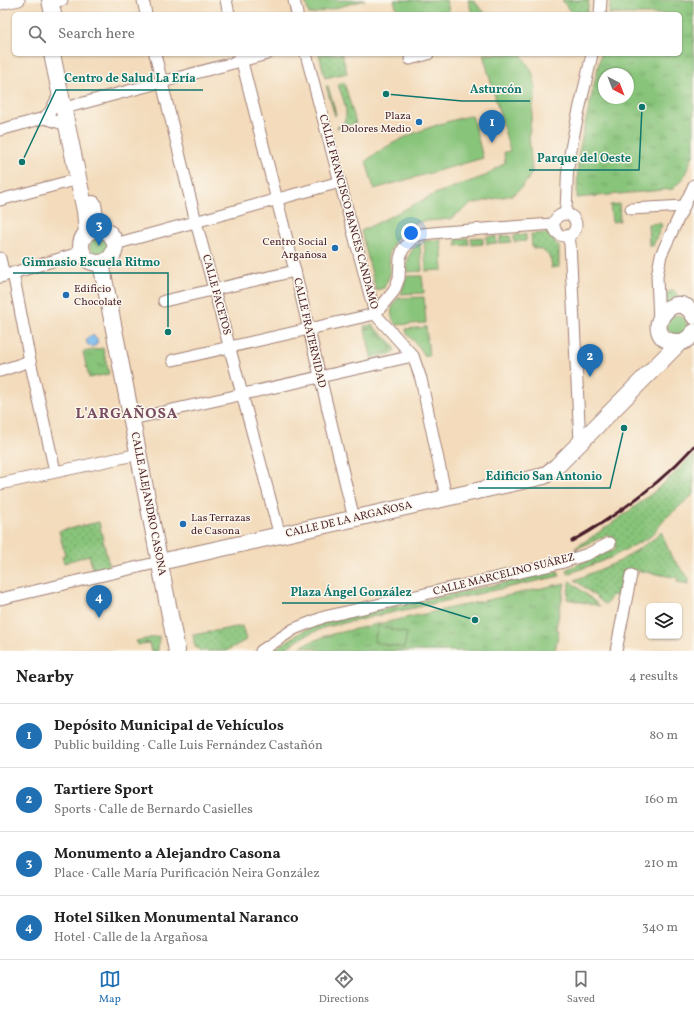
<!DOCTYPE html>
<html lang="en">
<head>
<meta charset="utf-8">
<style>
	body { margin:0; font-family:Vollkorn,serif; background:#f2f2f2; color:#222 }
	.controls { position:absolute; right:12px; bottom:12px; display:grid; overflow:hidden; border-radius:6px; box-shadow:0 1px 3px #0004 }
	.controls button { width:36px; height:36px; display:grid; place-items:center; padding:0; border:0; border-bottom:1px solid #e0e0e0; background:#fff; color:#222; font:20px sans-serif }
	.compass { position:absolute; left:598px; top:68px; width:36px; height:36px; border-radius:50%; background:#fff; box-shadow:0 1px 3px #0004; rotate:138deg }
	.you { position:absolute; left:411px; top:233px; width:14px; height:14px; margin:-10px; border:3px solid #fff; border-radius:50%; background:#1a73e8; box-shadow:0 0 0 6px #1a73e833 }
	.badge { display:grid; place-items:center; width:26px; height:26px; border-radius:50%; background:#1f6fb2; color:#fff; font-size:13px; font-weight:700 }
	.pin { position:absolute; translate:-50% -33px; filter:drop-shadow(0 1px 2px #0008) }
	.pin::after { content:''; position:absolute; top:21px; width:14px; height:12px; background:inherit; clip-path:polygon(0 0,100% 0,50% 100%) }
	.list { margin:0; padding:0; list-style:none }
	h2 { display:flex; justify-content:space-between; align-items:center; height:52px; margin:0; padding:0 16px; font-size:17px }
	h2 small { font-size:13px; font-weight:400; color:#767676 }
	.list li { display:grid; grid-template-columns:26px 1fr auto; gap:12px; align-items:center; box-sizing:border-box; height:64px; padding:0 16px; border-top:1px solid #e0e0e0 }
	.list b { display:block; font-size:15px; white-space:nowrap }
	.list p { margin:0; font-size:13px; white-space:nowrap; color:#767676 }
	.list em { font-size:13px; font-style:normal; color:#767676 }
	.icon { flex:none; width:22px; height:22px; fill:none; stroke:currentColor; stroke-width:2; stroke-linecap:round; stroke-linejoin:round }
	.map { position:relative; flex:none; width:694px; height:651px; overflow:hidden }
	.search { position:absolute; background:#fff; box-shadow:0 1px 3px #0004; left:12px; right:12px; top:12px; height:44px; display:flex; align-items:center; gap:10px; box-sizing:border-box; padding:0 14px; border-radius:6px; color:#767676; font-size:15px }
	.sheet { height:308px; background:#fff }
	nav { display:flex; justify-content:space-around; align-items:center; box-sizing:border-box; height:56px; border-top:1px solid #e0e0e0; background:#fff; font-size:11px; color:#767676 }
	nav a { display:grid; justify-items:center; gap:2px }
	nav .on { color:#1f6fb2 }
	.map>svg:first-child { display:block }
	.grass { fill:url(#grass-dots); stroke:#697252 }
	.park { fill:url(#park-tufts); stroke:#697252; fill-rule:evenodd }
	.garden { fill:#88c47a; stroke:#697252 }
	.water { fill:url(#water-waves); stroke:#616c8c }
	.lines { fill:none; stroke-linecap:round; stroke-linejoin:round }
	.street-casing { stroke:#9e7d73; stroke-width:13 }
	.secondary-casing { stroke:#9e7d73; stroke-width:18 }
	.street { stroke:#fff; stroke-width:11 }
	.secondary { stroke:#fff; stroke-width:16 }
	.rail { stroke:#4a1f2b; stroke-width:3 }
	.poi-dot { fill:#1f6fb2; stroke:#fbf7ec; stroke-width:1.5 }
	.labels { text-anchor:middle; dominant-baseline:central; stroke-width:3; stroke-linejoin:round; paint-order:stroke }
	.poi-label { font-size:11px; fill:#4a1f2b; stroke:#fbf7ec; text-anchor:end }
	.street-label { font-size:11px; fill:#4a1f2b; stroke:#fbf7ec }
	.district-label { font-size:15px; font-weight:bold; letter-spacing:1px; fill:#784c61; stroke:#fbf7ec }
	.leader { fill:none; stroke:#0f766e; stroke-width:1.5 }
	.callout-dot { fill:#0f766e; stroke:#fbf7ec; stroke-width:1.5 }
	.callout-label { font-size:12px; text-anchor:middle; font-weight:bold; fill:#0f766e; stroke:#fbf7ec; stroke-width:3; stroke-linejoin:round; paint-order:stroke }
</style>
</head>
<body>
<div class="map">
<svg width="694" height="651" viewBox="0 0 694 651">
	<defs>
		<pattern id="grass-dots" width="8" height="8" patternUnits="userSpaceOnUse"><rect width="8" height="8" fill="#88c47a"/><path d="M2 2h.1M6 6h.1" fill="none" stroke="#719f64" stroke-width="1.8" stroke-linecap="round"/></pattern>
		<pattern id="park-tufts" width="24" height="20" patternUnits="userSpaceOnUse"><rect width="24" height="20" fill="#88c47a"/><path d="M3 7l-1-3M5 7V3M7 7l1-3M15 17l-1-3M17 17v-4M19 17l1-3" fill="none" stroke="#719f64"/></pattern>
		<pattern id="water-waves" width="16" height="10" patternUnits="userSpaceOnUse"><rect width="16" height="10" fill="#78b9ed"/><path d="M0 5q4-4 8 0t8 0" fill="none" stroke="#6496c0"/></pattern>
	</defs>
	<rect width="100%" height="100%" fill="#fbf7ec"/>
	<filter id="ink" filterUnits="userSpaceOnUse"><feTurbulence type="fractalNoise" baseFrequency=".025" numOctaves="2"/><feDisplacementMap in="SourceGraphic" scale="8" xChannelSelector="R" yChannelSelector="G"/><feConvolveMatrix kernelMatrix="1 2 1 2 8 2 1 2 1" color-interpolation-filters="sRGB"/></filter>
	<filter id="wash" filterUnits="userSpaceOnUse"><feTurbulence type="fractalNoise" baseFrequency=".012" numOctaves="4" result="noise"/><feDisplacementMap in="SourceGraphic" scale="16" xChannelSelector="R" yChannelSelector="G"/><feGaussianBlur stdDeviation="0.9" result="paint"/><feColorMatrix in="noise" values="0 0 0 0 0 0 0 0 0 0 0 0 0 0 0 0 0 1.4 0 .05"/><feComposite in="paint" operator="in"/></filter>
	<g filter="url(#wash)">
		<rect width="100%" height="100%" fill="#f3dbbb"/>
		<g class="grass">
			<path d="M 562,0 L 589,0 L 587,14 L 572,14 Z"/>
			<path d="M 319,54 L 342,54 L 347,73 L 325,78 Z"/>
			<path d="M 344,82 L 356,123 L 337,128 L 337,127 C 355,120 341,96 338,84 Z"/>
			<path d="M 326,86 L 328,86 L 336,114 L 335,116 Z"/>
			<path d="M 619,204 L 620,221 L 612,222 L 610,205 Z"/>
			<path d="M 660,223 L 662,225 L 653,246 L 649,246 L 648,224 Z"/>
			<path d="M 547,233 L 559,247 L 559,267 L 551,268 C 554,257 543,248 532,248 L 531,234 Z"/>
			<path d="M 514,235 L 526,235 L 526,241 L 514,242 Z"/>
			<path d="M 496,236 L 497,243 L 487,244 L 486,237 Z"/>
			<path d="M 500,236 L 510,236 L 511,242 L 500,243 Z"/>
			<path d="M 483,237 L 483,244 L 472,245 L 471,238 Z"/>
			<path d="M 468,238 L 469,245 L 456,246 L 456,239 Z"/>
			<path d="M 673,290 L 683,301 L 663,307 L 662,296 Z"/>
			<path d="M 694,454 L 694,494 L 667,517 L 650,537 L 610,558 L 568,574 L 567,569 L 616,549 L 609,534 L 576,549 L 575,548 C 618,520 659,492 694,454 Z"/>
			<path d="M 99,522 L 109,566 L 93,570 L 89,555 L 64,563 L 62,556 L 65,555 L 59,531 Z"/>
			<path d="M 661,531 L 671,556 L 689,578 L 689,584 L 677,582 L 678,578 L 635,570 L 634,572 L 626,571 L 621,596 L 612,595 L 606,605 L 575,580 L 620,561 L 655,538 Z"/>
			<path d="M 558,571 L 560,576 L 326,627 L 305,636 L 281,651 L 272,651 L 303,631 L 325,622 Z"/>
			<path d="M 570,581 L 600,606 L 567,599 Z"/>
			<path d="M 242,626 L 246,640 L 226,651 L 201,651 L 195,647 L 193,635 Z"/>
			<path d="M 159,636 L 158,651 L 151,651 L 149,643 L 137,645 L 136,641 Z"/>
		</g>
		<g class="park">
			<path d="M 611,0 L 694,0 L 694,153 L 683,179 L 673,189 L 577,198 L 578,156 L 601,54 L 680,54 L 680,14 L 609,14 ZM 604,74 L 628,74 L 628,98 L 604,98 Z"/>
			<path d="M 373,328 L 391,345 L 390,351 L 371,356 L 365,329 Z"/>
			<path d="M 103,348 L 109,374 L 89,378 L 83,352 Z"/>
			<path d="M 565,583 L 556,629 L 559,630 L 555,651 L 323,651 L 301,646 L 328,635 Z"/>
		</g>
		<g class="garden">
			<path d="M 305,0 L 365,0 L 313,14 L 309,14 Z"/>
			<path d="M 394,0 L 446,0 L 450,14 L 398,14 Z"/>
			<path d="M 468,0 L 473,0 L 486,14 L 472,14 Z"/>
			<path d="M 483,54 L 521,54 L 532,71 L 536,87 L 529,134 L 532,172 L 527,181 L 519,190 L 512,195 L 471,204 L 450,219 L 417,222 L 411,225 L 396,239 L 389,253 L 390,274 L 384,288 L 376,290 L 361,231 L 437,193 L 488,175 L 489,173 L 505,163 L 504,152 L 510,151 Z"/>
			<path d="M 472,115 L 483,158 L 374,189 L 366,161 C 397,136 434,125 472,115 Z"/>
			<circle cx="99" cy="246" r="9"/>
			<path d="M 441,240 L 443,270 L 426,271 L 424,241 Z"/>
			<path d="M 420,243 L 422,271 L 407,272 C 407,259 409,250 420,243 Z"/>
			<path d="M 407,276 L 422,276 L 424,293 L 401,294 Z"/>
			<path d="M 424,297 L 426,323 L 397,325 C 388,316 391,307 398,298 Z"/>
			<circle cx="677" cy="325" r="10"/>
			<path d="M 372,325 L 393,344 L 395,350 L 391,354 L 371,359 L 371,356 L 390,351 L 392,347 L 373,328 L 365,329 L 364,326 Z"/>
			<path d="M 426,327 L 429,356 L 425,356 L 420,348 L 407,334 L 406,329 Z"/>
			<path d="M 378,626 L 407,633 L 404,648 L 374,642 Z"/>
		</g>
		<circle class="water" cx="92" cy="341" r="5.5"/>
	</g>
	<g filter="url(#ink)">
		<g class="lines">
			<defs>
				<g id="street">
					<path d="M 143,0 L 146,14"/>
					<path d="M 226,0 L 229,14"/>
					<path d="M 294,0 L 297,14"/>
					<path d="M 51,2 L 62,0"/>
					<path d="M 0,4 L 19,0"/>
					<path d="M 600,14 L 601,0"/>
					<path d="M 155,54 L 196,222 L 280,536"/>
					<path d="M 240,54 L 295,271 L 354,519"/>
					<path d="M 306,54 L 375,314 L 413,356 L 421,379 L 446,497"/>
					<path d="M 410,59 L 428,54"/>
					<path d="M 72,106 L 267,54"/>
					<path d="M 44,118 L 67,125"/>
					<path d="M 0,130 L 44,118 L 50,112 L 60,93"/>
					<path d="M 0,200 L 78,179"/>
					<path d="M 631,209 L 684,206"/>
					<circle cx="565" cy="225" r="11"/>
					<path d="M 565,214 C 568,199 566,183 568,168 C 573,129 584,92 592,54"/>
					<path d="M 567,236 L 570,243 L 580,442"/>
					<path d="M 115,244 L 340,182"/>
					<path d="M 0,258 L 4,276"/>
					<path d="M 13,273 L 30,361 L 55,471"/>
					<path d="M 0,277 L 82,252"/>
					<path d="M 164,301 L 295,271"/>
					<path d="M 375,314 L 394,291 L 399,278 L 400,258 L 403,249 L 416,236 L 422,234 L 443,232 L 553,224"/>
					<path d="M 659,322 L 657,276 L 661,255 L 694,185"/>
					<path d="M 173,360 L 375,314"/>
					<path d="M 0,371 L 30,361"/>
					<path d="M 132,419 L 413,356"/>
					<path d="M 0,484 L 139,454"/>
					<path d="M 0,599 L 160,562"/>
					<path d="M 261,651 L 294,629 L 324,617 L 560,563 L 588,554 L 610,543"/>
					<path d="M 616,651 L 631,575"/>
				</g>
				<g id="secondary">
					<path d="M 50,0 L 53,14"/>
					<path d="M 52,54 L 85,211 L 87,233"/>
					<path d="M 93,204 L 96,223 L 103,230"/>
					<circle cx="98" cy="246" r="17"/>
					<path d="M 101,263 L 177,651"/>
					<path d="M 694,316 C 675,281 636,338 676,342 C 684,343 690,338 694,332"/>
					<path d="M 160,562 L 544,476 L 557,466 L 680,342"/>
				</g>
			</defs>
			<use href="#street" class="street-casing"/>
			<use href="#secondary" class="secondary-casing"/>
			<use href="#street" class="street"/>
			<use href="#secondary" class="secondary"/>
			<path class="rail" d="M 572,541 C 618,515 659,485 694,446"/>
		</g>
	</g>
	<g class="poi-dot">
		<circle cx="419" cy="122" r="4"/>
		<circle cx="335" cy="248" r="4"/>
		<circle cx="66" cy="295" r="4"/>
		<circle cx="183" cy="524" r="4"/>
	</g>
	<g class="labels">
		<g class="poi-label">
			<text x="411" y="116">Plaza<tspan x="411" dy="13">Dolores Medio</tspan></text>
			<text x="327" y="242">Centro Social<tspan x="327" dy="13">Argañosa</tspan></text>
			<text x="74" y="289" text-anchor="start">Edificio<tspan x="74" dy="13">Chocolate</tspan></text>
			<text x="191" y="518" text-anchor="start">Las Terrazas<tspan x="191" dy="13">de Casona</tspan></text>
		</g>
		<g class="street-label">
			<text transform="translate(348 212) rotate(75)">CALLE FRANCISCO BANCES CANDAMO</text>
			<text transform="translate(216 295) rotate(75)">CALLE FACETOS</text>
			<text transform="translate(309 333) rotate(77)">CALLE FRATERNIDAD</text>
			<text transform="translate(148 504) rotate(79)">CALLE ALEJANDRO CASONA</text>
			<text transform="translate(349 520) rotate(-13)">CALLE DE LA ARGAÑOSA</text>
			<text transform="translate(504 575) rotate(-14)">CALLE MARCELINO SUÁREZ</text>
		</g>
		<g class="district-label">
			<text x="127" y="414">L'ARGAÑOSA</text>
		</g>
	</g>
	<path class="leader" d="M22 162L56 90H203M386 94L462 101H530M642 107L639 170H529M168 332L168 273H13M624 428L610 488H478M475 620L420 603H282"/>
	<g class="callout-dot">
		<circle cx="22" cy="162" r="4"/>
		<circle cx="386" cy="94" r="4"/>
		<circle cx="642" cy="107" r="4"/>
		<circle cx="168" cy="332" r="4"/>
		<circle cx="624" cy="428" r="4"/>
		<circle cx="475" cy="620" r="4"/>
	</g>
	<g class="callout-label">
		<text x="130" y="82">Centro de Salud La Ería</text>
		<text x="496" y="93">Asturcón</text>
		<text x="584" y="162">Parque del Oeste</text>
		<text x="91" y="266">Gimnasio Escuela Ritmo</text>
		<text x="544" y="480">Edificio San Antonio</text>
		<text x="351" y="596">Plaza Ángel González</text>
	</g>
</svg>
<div class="controls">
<button><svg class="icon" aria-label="layers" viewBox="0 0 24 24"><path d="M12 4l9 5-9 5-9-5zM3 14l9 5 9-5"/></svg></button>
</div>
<svg class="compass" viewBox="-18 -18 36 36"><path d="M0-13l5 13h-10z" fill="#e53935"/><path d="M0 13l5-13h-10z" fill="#767676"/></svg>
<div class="you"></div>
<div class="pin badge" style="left:492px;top:143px">1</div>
<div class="pin badge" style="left:590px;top:377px">2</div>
<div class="pin badge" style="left:99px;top:246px">3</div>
<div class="pin badge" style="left:99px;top:618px">4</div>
<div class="search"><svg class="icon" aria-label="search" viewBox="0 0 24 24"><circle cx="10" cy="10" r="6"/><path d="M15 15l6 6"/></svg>Search here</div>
</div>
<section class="sheet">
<h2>Nearby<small>4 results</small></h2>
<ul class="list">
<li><span class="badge">1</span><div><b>Depósito Municipal de Vehículos</b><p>Public building · Calle Luis Fernández Castañón</p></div><em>80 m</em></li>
<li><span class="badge">2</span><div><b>Tartiere Sport</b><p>Sports · Calle de Bernardo Casielles</p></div><em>160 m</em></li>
<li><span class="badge">3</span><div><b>Monumento a Alejandro Casona</b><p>Place · Calle María Purificación Neira González</p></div><em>210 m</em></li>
<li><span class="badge">4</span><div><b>Hotel Silken Monumental Naranco</b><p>Hotel · Calle de la Argañosa</p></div><em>340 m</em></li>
</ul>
</section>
<nav>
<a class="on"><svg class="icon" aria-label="map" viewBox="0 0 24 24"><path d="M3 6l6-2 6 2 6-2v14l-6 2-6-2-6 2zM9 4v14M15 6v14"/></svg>Map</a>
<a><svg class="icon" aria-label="directions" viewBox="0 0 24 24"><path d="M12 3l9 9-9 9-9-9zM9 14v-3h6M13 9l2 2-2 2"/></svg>Directions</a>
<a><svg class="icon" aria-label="saved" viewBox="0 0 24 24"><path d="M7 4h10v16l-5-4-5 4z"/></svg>Saved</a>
</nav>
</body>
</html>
